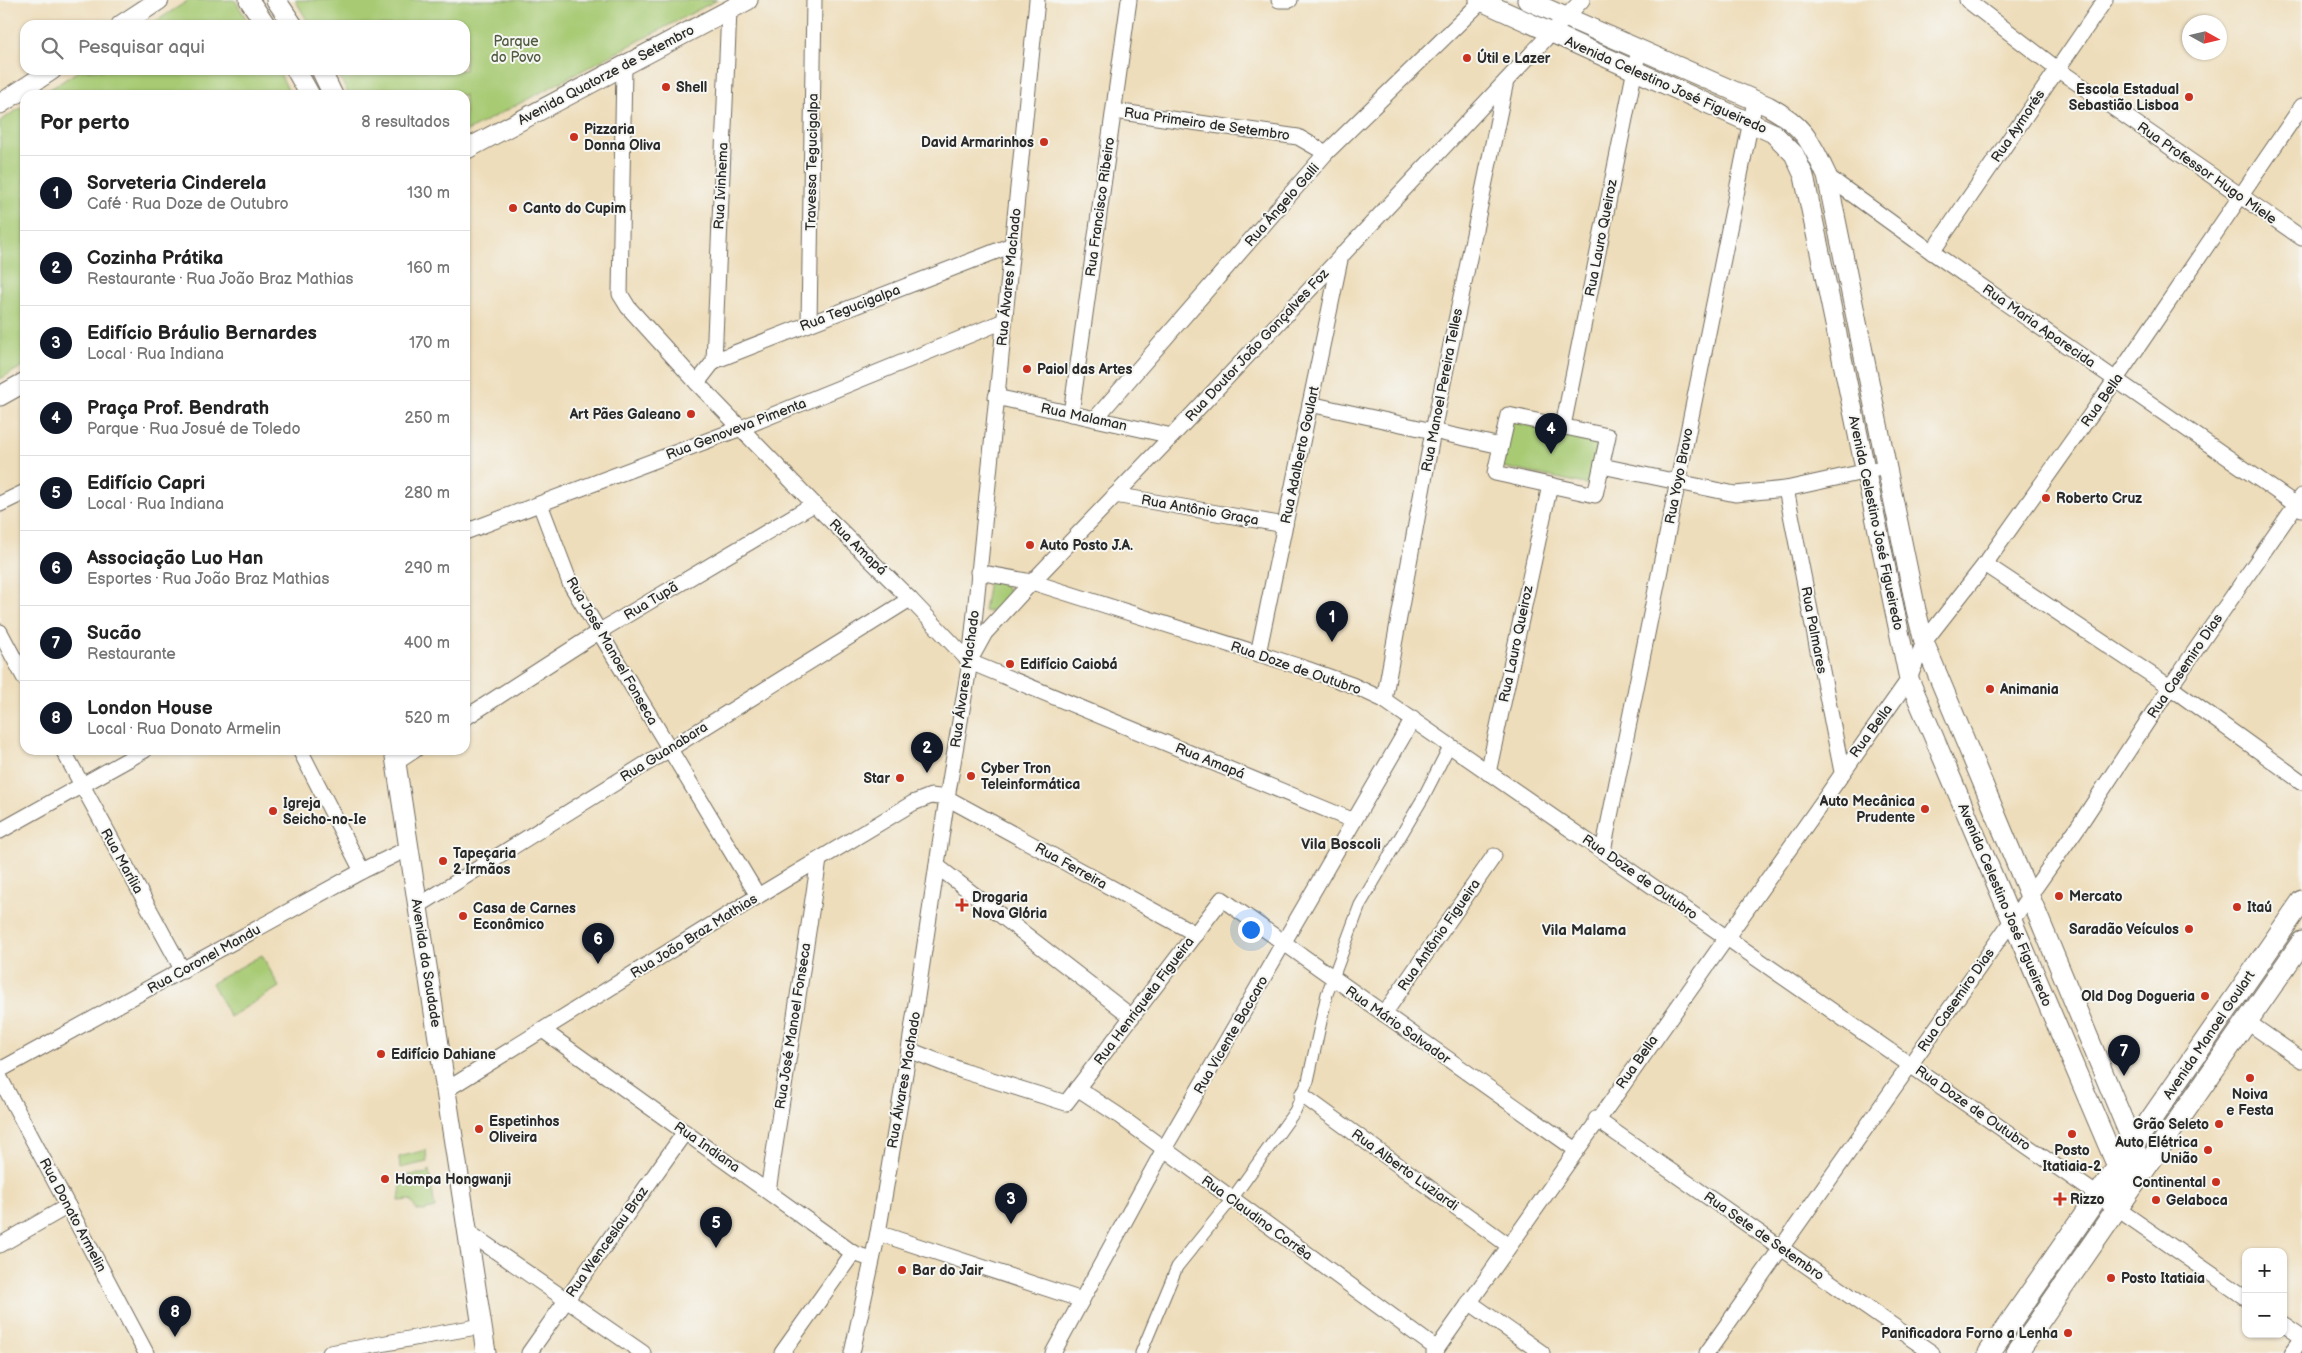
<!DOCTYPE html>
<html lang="pt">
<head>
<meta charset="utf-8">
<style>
	body { margin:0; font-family:"Balsamiq Sans",sans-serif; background:#f6f6f6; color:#222 }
	.controls { position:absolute; right:15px; bottom:15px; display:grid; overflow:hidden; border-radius:10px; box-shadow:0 1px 4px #0004 }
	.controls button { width:45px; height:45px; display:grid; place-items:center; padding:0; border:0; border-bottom:1px solid #e0e0e0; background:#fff; color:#222; font:25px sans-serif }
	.compass { position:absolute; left:2182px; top:15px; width:45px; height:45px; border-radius:50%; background:#fff; box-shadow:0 1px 4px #0004; rotate:98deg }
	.you { position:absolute; left:1250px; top:929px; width:18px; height:18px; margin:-12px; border:4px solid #fff; border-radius:50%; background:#1a73e8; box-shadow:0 0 0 8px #1a73e833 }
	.badge { display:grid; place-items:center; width:32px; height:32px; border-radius:50%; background:#111827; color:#fff; font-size:16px; font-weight:700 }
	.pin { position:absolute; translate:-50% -41px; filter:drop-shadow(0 1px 2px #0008) }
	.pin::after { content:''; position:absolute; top:26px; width:18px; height:15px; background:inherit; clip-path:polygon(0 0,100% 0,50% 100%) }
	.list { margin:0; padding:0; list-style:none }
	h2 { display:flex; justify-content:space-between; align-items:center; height:65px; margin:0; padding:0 20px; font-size:21px }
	h2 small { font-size:16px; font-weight:400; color:#767676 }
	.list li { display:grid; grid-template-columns:32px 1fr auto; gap:15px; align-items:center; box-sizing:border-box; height:75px; padding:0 20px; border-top:1px solid #e0e0e0 }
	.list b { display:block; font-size:19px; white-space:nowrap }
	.list p { margin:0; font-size:16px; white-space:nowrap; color:#767676 }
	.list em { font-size:16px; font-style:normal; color:#767676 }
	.icon { flex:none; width:28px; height:28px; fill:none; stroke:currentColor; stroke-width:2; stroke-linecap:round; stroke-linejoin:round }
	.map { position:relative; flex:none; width:2302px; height:1353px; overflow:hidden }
	.search { position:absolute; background:#fff; box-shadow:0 1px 4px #0004; left:20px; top:20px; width:450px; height:55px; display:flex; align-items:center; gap:12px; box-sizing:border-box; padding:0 18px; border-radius:15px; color:#767676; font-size:19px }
	.panel { position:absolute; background:#fff; box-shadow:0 1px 4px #0004; left:20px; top:90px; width:450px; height:665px; border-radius:15px }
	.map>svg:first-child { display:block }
	.green { fill:#a7ca73; stroke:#697a4f }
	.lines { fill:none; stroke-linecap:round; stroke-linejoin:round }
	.pedestrian-casing { stroke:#6f695d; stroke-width:13 }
	.minor-casing { stroke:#6f695d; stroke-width:17 }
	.tertiary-casing { stroke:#6f695d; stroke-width:21 }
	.secondary-casing { stroke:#6f695d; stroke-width:23 }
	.pedestrian { stroke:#fff; stroke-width:11 }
	.minor { stroke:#fff; stroke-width:15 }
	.tertiary { stroke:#fff; stroke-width:19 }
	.secondary { stroke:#fff; stroke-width:21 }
	.poi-dot { fill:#c8321e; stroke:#f6f6f2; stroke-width:2 }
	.labels { text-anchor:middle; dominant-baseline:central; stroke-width:4; stroke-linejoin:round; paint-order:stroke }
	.park-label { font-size:14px; fill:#505b41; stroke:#f6f6f2 }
	.poi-label { font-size:14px; font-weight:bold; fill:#2b2b2b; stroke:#f6f6f2; text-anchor:start }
	.street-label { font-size:14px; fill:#2b2b2b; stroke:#f6f6f2 }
	.neighbourhood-label { font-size:15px; font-weight:bold; fill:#2b2b2b; stroke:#f6f6f2 }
</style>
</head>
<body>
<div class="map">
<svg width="2302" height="1353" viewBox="0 0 2302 1353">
	<rect width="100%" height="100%" fill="#f6f6f2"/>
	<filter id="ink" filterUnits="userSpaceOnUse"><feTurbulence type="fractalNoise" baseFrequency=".02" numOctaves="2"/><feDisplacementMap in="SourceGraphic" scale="10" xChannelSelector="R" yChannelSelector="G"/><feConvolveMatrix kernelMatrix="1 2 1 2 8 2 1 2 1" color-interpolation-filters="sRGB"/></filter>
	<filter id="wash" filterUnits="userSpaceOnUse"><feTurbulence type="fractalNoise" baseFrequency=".0096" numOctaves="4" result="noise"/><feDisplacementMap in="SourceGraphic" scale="20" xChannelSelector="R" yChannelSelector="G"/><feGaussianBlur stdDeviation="1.12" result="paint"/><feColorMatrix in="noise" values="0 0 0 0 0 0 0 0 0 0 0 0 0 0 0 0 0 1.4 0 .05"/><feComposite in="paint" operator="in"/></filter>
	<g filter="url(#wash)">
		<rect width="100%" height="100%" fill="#eeddba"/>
		<g class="green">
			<path d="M 189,0 L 235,0 L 250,25 L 150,25 Z"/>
			<path d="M 295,0 L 717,0 L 465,132 L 465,95 L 349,95 L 336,70 L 465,70 L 465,25 L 310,25 Z"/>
			<path d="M 80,70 L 278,70 L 291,95 L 41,95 Z"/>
			<path d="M 25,105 L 25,365 L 0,379 L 0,121 Z"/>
			<path d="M 1512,422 L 1599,440 L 1590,485 L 1503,467 Z"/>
			<path d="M 989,580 L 1004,584 L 1009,592 L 991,612 L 984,611 Z"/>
			<path d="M 262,955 L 279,987 L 230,1017 L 212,983 Z"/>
			<path d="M 426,1150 L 427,1162 L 400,1168 L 399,1157 Z"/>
			<path d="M 429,1170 L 435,1208 L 423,1211 L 416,1210 L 411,1200 L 399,1201 L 402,1176 L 427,1173 Z"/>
		</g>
	</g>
	<g filter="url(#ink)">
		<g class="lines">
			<defs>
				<path id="pedestrian" d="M 1141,1353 L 1177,1267 L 1232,1199 L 1295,1111 L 1308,1081 L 1327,994 L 1360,905 L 1423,798 L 1450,745"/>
				<g id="minor">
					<path d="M 1279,0 L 1290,0"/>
					<path d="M 1967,0 L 2057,69 L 2302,238"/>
					<path d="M 624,66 L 620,294 L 628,307 L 697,383 L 814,504 L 910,599 L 970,662 L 1354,821"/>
					<path d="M 1114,111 L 1298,137 L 1326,153"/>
					<path d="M 1827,176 L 1932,252 L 2302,509"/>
					<path d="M 1932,252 L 2105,0"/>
					<path d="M 809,324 L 814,0"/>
					<path d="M 714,361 L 729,10"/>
					<path d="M 697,383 L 714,361 L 1012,245"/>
					<path d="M 996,397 L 1172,436"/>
					<path d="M 1310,404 L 1501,446"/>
					<path d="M 1071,414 L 1129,0"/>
					<path d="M 1508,415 L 1608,436 L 1595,495 L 1495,473 Z"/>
					<path d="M 1095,419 L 1326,153 L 1483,0"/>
					<path d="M 1563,426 L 1639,49"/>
					<path d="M 1602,466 L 1735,494 L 1786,489 L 1886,467"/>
					<path d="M 1786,489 L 1842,772"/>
					<path d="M 1115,495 L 1285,525"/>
					<path d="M 0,504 L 25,492"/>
					<path d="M 540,504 L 570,583 L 758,896"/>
					<path d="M 465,532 L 741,428 L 1004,321"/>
					<path d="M 1985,564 L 2170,687 L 2302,782"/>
					<path d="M 978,572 L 1032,582 L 1304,668 L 1352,685 L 1384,700 L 2246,1298"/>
					<path d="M 0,632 L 25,679"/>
					<path d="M 974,653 L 985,633 L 1032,582 L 1172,436 L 1582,0"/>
					<path d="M 1258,654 L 1341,255"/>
					<path d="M 1384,700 L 1433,431 L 1506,81"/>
					<path d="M 465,718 L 600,631 L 814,504"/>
					<path d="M 63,750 L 183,971"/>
					<path d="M 300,750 L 362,871"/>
					<path d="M 397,762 L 415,750"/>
					<path d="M 1488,773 L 1550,485"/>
					<path d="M 0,831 L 145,750"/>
					<path d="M 1603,851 L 1755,101"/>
					<path d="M 937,866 L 1132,1017"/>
					<path d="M 418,906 L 910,599"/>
					<path d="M 1384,1014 L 1494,856"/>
					<path d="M 2246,1021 L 2302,1060"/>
					<path d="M 544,1031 L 853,1253 L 871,1259"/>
					<path d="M 909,1050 L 963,1071 L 1066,1103 L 1222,899 L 1575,1149"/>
					<path d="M 0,1070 L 362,871 L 409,848"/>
					<path d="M 0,1078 L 146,1353"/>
					<path d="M 1077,1088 L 1118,1115 L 1437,1349"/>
					<path d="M 446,1090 L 758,896 L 913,803 L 931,796 L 947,798 L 1196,934"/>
					<path d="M 1302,1095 L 1508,1245"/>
					<path d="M 1596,1119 L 1932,1353"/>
					<path d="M 768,1191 L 819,860"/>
					<path d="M 468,1232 L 643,1353"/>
					<path d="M 878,1233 L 1082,1300"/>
					<path d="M 0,1245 L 68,1206"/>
					<path d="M 1469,1302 L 1542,1353"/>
					<path d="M 2283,1324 L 2302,1337"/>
					<path d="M 330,1353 L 482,1326"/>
					<path d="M 529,1353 L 685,1132"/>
					<path d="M 782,1353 L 853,1253"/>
					<path d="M 852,1353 L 878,1233 L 909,1050 L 947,798 L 970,662 L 1037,0"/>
					<path d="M 1053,1353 L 1164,1149 L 1413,719"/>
					<path d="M 1434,1353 L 1909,679 L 1924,642 L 1985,564 L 2116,379 L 2302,106"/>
					<path d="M 1707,1353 L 2080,824 L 2170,687 L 2302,496"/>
					<path d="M 2292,1353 L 2302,1339"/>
				</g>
				<g id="tertiary">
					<path d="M 249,0 L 266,25"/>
					<path d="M 276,0 L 293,25"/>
					<path d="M 1479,0 L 1773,133 L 1794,154 L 1804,176 L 1909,679 L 2118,1169 L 2117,1207"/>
					<path d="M 1527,0 L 1768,106 C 1804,126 1810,140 1827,176 L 1916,610 L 1924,642 L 2143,1168 L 2129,1169"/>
					<path d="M 121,25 L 159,0"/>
					<path d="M 296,70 L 310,95"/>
					<path d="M 321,70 L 333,95"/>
					<path d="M 0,104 L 52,70"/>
					<path d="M 465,150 L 748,0"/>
					<path d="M 0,396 L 25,382"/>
					<path d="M 394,750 L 486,1353"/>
				</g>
				<g id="secondary">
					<path d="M 1989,1353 L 2302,901"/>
					<path d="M 2017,1353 L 2302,942"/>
				</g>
			</defs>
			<use href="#pedestrian" class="pedestrian-casing"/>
			<use href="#minor" class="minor-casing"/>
			<use href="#tertiary" class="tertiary-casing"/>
			<use href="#secondary" class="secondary-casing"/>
			<use href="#pedestrian" class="pedestrian"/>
			<use href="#minor" class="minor"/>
			<use href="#tertiary" class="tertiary"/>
			<use href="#secondary" class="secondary"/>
		</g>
	</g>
	<g class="poi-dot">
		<circle cx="1467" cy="58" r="5"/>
		<circle cx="666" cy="87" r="5"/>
		<circle cx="2189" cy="97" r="5"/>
		<circle cx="574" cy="137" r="5"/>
		<circle cx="1044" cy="142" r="5"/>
		<circle cx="513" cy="208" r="5"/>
		<circle cx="1027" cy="369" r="5"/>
		<circle cx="691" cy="414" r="5"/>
		<circle cx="2046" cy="498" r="5"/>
		<circle cx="1030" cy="545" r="5"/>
		<circle cx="1010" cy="664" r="5"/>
		<circle cx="1990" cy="689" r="5"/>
		<circle cx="971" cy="776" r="5"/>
		<circle cx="900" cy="778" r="5"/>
		<circle cx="1925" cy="809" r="5"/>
		<circle cx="273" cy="811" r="5"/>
		<circle cx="443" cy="861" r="5"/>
		<circle cx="2059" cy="896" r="5"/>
		<path d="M959.5 897.5h5v5h5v5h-5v5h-5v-5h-5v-5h5z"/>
		<circle cx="2237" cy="907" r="5"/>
		<circle cx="463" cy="916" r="5"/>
		<circle cx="2189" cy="929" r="5"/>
		<circle cx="2205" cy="996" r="5"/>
		<circle cx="381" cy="1054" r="5"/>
		<circle cx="2250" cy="1078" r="5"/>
		<circle cx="2219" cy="1124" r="5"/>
		<circle cx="479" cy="1129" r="5"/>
		<circle cx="2072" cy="1134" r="5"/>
		<circle cx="2208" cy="1150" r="5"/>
		<circle cx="385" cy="1179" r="5"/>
		<circle cx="2216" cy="1182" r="5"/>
		<path d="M2057.5 1191.5h5v5h5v5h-5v5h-5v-5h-5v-5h5z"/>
		<circle cx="2156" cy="1200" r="5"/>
		<circle cx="902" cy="1270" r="5"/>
		<circle cx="2111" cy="1278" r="5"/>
		<circle cx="2068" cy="1333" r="5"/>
	</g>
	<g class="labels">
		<g class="park-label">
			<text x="516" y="41">Parque<tspan x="516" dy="16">do Povo</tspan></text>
		</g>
		<g class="poi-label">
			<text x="1477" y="58">Útil e Lazer</text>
			<text x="676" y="87">Shell</text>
			<text x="2179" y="89" text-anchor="end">Escola Estadual<tspan x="2179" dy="16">Sebastião Lisboa</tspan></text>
			<text x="584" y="129">Pizzaria<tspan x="584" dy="16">Donna Oliva</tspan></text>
			<text x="1034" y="142" text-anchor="end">David Armarinhos</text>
			<text x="523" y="208">Canto do Cupim</text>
			<text x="1037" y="369">Paiol das Artes</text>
			<text x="681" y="414" text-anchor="end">Art Pães Galeano</text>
			<text x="2056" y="498">Roberto Cruz</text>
			<text x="1040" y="545">Auto Posto J.A.</text>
			<text x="1020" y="664">Edifício Caiobá</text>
			<text x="2000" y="689">Animania</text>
			<text x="981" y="768">Cyber Tron<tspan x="981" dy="16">Teleinformática</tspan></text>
			<text x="890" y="778" text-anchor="end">Star</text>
			<text x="1915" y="801" text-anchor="end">Auto Mecânica<tspan x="1915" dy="16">Prudente</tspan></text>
			<text x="283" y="803">Igreja<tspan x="283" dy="16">Seicho-no-Ie</tspan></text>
			<text x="453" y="853">Tapeçaria<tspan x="453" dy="16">2 Irmãos</tspan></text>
			<text x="2069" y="896">Mercato</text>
			<text x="972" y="897">Drogaria<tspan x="972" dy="16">Nova Glória</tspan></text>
			<text x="2247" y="907">Itaú</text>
			<text x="473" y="908">Casa de Carnes<tspan x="473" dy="16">Econômico</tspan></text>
			<text x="2179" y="929" text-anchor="end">Saradão Veículos</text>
			<text x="2195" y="996" text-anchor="end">Old Dog Dogueria</text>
			<text x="391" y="1054">Edifício Dahiane</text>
			<text x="2250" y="1094" text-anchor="middle">Noiva<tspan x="2250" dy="16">e Festa</tspan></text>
			<text x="489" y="1121">Espetinhos<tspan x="489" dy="16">Oliveira</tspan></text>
			<text x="2209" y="1124" text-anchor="end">Grão Seleto</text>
			<text x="2198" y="1142" text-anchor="end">Auto Elétrica<tspan x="2198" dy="16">União</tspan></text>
			<text x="2072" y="1150" text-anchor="middle">Posto<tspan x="2072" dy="16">Itatiaia-2</tspan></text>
			<text x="395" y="1179">Hompa Hongwanji</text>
			<text x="2206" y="1182" text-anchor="end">Continental</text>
			<text x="2070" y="1199">Rizzo</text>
			<text x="2166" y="1200">Gelaboca</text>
			<text x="912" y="1270">Bar do Jair</text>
			<text x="2121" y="1278">Posto Itatiaia</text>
			<text x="2058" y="1333" text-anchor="end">Panificadora Forno a Lenha</text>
		</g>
		<g class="street-label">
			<text transform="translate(606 75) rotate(-28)">Avenida Quatorze de Setembro</text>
			<text transform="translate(1666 85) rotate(24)">Avenida Celestino José Figueiredo</text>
			<text transform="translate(1207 124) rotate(8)">Rua Primeiro de Setembro</text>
			<text transform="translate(2018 126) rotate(-56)">Rua Aymorés</text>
			<text transform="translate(812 162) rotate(-89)">Travessa Tegucigalpa</text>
			<text transform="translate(2207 173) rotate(35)">Rua Professor Hugo Miele</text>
			<text transform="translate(721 186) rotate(-87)">Rua Ivinhema</text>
			<text transform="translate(1282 205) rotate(-49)">Rua Ângelo Galli</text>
			<text transform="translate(1100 207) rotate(-82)">Rua Francisco Ribeiro</text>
			<text transform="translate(1601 238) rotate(-79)">Rua Lauro Queiroz</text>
			<text transform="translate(1009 277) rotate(-84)">Rua Álvares Machado</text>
			<text transform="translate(850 308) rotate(-21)">Rua Tegucigalpa</text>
			<text transform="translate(2039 326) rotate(35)">Rua Maria Aparecida</text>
			<text transform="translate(1257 345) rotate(-47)">Rua Doutor João Gonçalves Foz</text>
			<text transform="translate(1442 390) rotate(-79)">Rua Manoel Pereira Telles</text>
			<text transform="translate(2102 400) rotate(-55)">Rua Bella</text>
			<text transform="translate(1084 417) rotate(12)">Rua Malaman</text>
			<text transform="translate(736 429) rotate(-21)">Rua Genoveva Pimenta</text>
			<text transform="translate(1300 455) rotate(-78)">Rua Adalberto Goulart</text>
			<text transform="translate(1679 476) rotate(-79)">Rua Yoyo Bravo</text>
			<text transform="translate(1200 510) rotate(10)">Rua Antônio Graça</text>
			<text transform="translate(1876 523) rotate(78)">Avenida Celestino José Figueiredo</text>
			<text transform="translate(858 547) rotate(44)">Rua Amapá</text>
			<text transform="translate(651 601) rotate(-31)">Rua Tupã</text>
			<text transform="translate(1814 630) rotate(79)">Rua Palmares</text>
			<text transform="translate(1516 644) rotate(-78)">Rua Lauro Queiroz</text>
			<text transform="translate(612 651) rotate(60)">Rua José Manoel Fonseca</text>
			<text transform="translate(2185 666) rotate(-56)">Rua Casemiro Dias</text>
			<text transform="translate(1296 668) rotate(19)">Rua Doze de Outubro</text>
			<text transform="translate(965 679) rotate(-82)">Rua Álvares Machado</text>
			<text transform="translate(1871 731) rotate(-54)">Rua Bella</text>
			<text transform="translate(664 752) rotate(-32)">Rua Guanabara</text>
			<text transform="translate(1210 761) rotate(22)">Rua Amapá</text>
			<text transform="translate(122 861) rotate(61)">Rua Marília</text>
			<text transform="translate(1071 866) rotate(29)">Rua Ferreira</text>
			<text transform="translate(1640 877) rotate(35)">Rua Doze de Outubro</text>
			<text transform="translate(2005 905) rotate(67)">Avenida Celestino José Figueiredo</text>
			<text transform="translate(1439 935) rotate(-55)">Rua Antônio Figueira</text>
			<text transform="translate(694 936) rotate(-32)">Rua João Braz Mathias</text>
			<text transform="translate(204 959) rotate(-29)">Rua Coronel Mandu</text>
			<text transform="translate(426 963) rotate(81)">Avenida da Saudade</text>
			<text transform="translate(1956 1000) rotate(-55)">Rua Casemiro Dias</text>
			<text transform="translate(1144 1001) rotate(-53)">Rua Henriqueta Figueira</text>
			<text transform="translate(1398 1025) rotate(35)">Rua Mário Salvador</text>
			<text transform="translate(793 1026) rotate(-81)">Rua José Manoel Fonseca</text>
			<text transform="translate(1231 1035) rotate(-60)">Rua Vicente Baccaro</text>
			<text transform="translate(2209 1035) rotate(-56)">Avenida Manoel Goulart</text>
			<text transform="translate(1637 1062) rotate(-55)">Rua Bella</text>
			<text transform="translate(904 1080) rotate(-80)">Rua Álvares Machado</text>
			<text transform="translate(1973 1108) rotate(35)">Rua Doze de Outubro</text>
			<text transform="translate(707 1147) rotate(35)">Rua Indiana</text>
			<text transform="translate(1405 1170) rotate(36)">Rua Alberto Luziardi</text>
			<text transform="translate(73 1215) rotate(62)">Rua Donato Armelin</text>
			<text transform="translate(1257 1218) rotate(36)">Rua Claudino Corrêa</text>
			<text transform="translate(1764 1236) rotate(35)">Rua Sete de Setembro</text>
			<text transform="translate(607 1242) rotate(-55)">Rua Wenceslau Braz</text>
		</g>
		<g class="neighbourhood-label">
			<text x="1341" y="844">Vila Boscoli</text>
			<text x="1584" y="930">Vila Malama</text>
		</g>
	</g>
</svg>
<div class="controls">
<button>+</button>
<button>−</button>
</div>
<svg class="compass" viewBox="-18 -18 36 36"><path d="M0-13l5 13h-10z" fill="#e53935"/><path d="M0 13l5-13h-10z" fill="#767676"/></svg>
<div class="you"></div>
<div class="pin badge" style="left:1332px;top:642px">1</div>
<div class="pin badge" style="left:927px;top:773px">2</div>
<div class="pin badge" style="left:1011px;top:1224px">3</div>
<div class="pin badge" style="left:1551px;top:454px">4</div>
<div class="pin badge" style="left:716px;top:1248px">5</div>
<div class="pin badge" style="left:598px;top:964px">6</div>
<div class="pin badge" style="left:2124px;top:1076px">7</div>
<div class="pin badge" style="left:175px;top:1337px">8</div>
<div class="search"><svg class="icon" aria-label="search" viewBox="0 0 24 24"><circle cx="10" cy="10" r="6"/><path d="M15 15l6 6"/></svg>Pesquisar aqui</div>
<section class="panel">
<h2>Por perto<small>8 resultados</small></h2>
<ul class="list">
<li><span class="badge">1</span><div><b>Sorveteria Cinderela</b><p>Café · Rua Doze de Outubro</p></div><em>130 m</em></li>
<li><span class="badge">2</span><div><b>Cozinha Prátika</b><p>Restaurante · Rua João Braz Mathias</p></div><em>160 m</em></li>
<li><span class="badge">3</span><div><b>Edifício Bráulio Bernardes</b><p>Local · Rua Indiana</p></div><em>170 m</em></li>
<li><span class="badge">4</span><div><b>Praça Prof. Bendrath</b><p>Parque · Rua Josué de Toledo</p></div><em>250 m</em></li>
<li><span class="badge">5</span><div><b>Edifício Capri</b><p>Local · Rua Indiana</p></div><em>280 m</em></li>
<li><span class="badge">6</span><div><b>Associação Luo Han</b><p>Esportes · Rua João Braz Mathias</p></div><em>290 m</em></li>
<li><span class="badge">7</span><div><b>Sucão</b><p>Restaurante</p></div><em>400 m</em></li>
<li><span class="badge">8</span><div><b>London House</b><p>Local · Rua Donato Armelin</p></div><em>520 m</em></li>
</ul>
</section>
</div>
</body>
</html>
